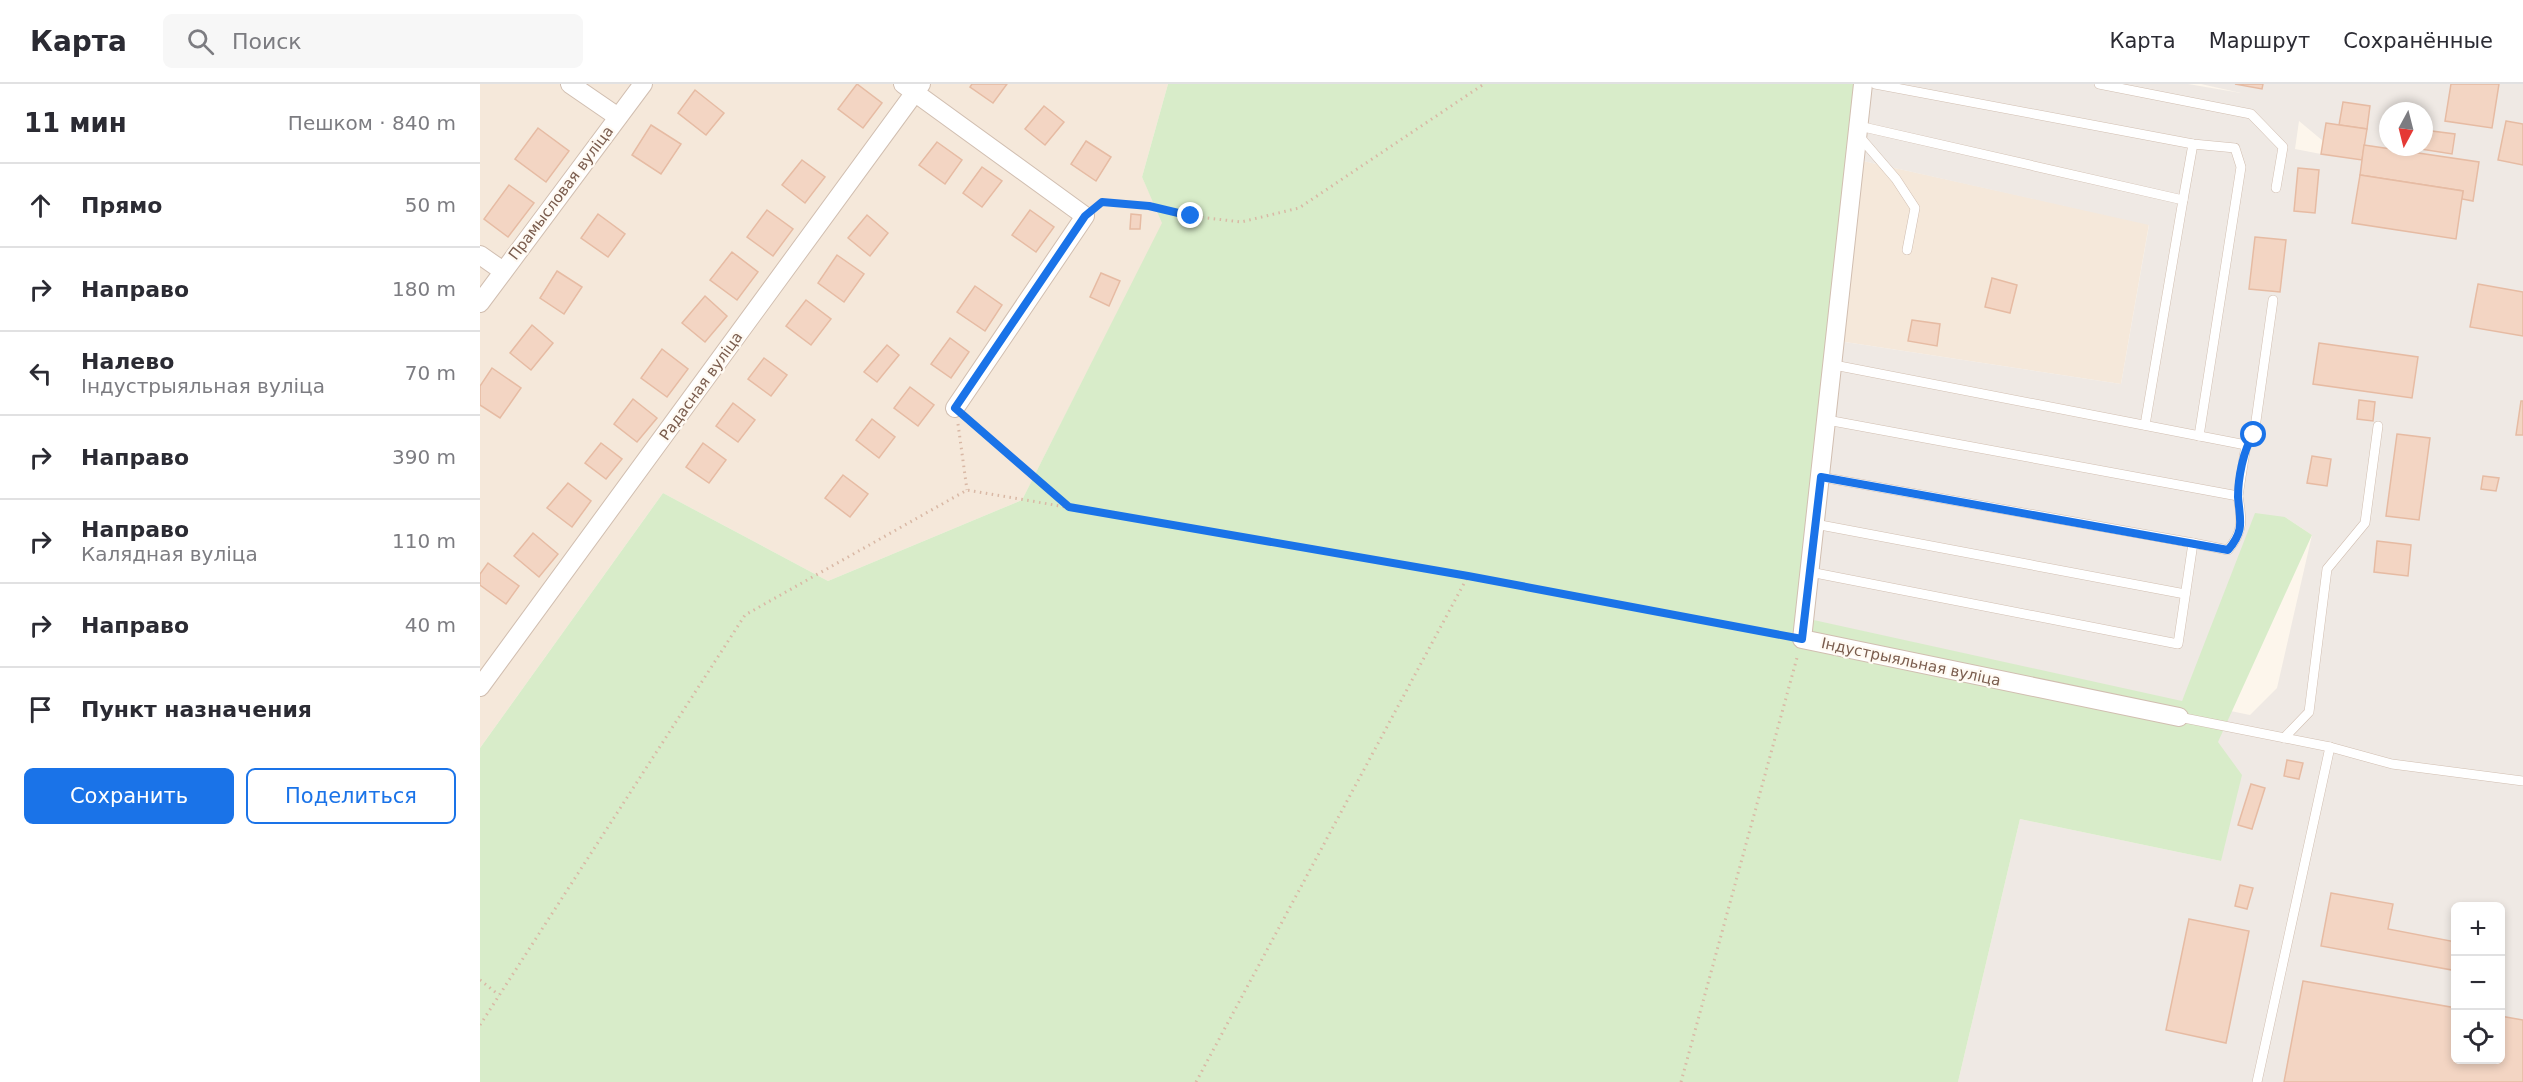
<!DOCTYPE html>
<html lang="ru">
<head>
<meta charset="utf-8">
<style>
	body { margin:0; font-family:"DejaVu Sans",sans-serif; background:#f7f7f7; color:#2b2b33 }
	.controls { position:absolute; right:18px; bottom:18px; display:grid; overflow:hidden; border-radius:9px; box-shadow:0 3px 9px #0003 }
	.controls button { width:54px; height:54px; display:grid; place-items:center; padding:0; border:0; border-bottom:2px solid #e1e1e2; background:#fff; color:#2b2b33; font:30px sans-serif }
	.compass { position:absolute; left:1899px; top:18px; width:54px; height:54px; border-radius:50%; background:#fff; box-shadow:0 3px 9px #0003; rotate:187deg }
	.stop { position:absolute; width:18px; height:18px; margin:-14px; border:4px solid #1a73e8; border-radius:50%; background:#fff }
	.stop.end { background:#1a73e8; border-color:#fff; box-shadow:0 2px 6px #0008 }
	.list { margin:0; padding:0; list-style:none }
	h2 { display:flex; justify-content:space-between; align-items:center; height:78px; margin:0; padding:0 24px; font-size:26px }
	h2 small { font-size:20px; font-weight:400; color:#7c7c81 }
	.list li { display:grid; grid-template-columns:39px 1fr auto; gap:18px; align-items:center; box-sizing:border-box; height:84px; padding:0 24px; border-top:2px solid #e1e1e2 }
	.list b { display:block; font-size:22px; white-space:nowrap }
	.list p { margin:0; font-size:20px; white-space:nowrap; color:#7c7c81 }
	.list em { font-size:20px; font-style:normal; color:#7c7c81 }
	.actions { display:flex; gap:12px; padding:18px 24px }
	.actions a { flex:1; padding:14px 0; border:2px solid #1a73e8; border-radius:9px; text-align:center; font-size:21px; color:#1a73e8 }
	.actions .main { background:#1a73e8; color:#fff }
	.icon { flex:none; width:33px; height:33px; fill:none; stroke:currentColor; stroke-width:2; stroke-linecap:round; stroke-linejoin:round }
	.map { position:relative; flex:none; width:2043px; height:998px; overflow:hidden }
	header { display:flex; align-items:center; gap:36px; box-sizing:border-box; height:84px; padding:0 30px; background:#fff; border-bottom:2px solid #e1e1e2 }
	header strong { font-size:28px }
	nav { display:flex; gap:33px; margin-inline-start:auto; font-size:21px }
	.search { width:420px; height:54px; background:#f7f7f7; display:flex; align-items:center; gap:15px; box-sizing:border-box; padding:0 21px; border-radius:9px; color:#7c7c81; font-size:22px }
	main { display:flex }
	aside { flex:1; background:#fff }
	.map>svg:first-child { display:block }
	.residential { fill:#f5e8da }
	.industrial { fill:#efe9e4; fill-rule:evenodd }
	.green { fill:#d8ecc9 }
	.building { fill:#f3d5c3; stroke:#e6bba3; stroke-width:1.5 }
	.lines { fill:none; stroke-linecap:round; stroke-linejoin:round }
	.service-casing { stroke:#d1beb0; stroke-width:10 }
	.minor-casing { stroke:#d1beb0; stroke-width:20 }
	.path { stroke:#d9b8a5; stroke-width:3; stroke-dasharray:1.5 4.5; stroke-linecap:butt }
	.service { stroke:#fff; stroke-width:9 }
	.minor { stroke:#fff; stroke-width:18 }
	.route { stroke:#1a73e8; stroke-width:8 }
	.labels { text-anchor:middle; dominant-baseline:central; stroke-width:4.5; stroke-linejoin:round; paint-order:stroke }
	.street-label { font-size:15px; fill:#7a5c4d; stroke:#fffaf3 }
</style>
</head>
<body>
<header>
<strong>Карта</strong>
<div class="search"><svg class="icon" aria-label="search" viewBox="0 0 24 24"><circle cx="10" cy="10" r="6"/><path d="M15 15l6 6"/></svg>Поиск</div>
<nav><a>Карта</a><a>Маршрут</a><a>Сохранённые</a></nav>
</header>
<main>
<aside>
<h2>11 мин<small>Пешком · 840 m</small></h2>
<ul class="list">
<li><svg class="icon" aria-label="ahead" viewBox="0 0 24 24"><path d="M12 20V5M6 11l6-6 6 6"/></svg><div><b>Прямо</b></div><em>50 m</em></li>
<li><svg class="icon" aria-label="right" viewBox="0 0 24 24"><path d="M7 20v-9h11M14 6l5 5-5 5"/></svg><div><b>Направо</b></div><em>180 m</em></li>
<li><svg class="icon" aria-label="left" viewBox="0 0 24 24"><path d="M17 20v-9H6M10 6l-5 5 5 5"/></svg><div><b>Налево</b><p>Індустрыяльная вуліца</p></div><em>70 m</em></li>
<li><svg class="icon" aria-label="right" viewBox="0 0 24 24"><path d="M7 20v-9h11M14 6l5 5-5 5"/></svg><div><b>Направо</b></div><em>390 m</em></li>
<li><svg class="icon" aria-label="right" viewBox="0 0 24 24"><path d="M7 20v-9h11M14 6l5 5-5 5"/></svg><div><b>Направо</b><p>Калядная вуліца</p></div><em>110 m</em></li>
<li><svg class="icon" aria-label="right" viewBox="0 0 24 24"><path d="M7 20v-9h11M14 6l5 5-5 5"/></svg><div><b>Направо</b></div><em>40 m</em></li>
<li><svg class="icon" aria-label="arrive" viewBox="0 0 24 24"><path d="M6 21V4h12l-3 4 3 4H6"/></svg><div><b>Пункт назначения</b></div></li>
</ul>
<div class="actions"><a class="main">Сохранить</a><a>Поделиться</a></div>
</aside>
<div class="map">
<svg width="2043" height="998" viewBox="0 0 2043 998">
	<rect width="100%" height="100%" fill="#fdf6ec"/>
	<g class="residential">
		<path d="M 0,0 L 688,0 L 662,93 L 683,139 L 542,416 L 348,497 L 183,409 L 0,664 Z"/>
		<path d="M 1374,75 L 1669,140 L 1641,300 L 1352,256 Z"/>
	</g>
	<path class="industrial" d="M 1378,0 L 1708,0 L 1761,9 L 1721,0 L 2043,0 L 2043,998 L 1478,998 L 1540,735 L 1741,777 L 1328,534 L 1352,256 L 1641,300 L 1669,141 L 1374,75 ZM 1908,27 L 1944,27 L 1944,63 L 1908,63 ZM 1819,37 L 1843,57 L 1841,70 L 1815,65 ZM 1805,433 L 1832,451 L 1797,604 L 1770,631 L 1702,617 ZM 1976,822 L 2020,822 L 2020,976 L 1976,976 Z"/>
	<path class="green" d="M 688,0 L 1378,0 L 1329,535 L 1702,617 L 1775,429 L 1805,433 L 1832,451 L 1738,658 L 1762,691 L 1741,777 L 1540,735 L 1478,998 L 0,998 L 0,664 L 183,409 L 348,497 L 542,416 L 682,139 L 662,93 Z"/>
	<g class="building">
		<path d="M 377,0 L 402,19 L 383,44 L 358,25 Z"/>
		<path d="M 492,0 L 527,0 L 513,19 L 490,3 Z"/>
		<path d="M 1755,0 L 1783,0 L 1782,5 Z"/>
		<path d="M 1971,0 L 2019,0 L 2012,44 L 1965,37 Z"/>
		<path d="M 215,6 L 244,29 L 226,51 L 198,29 Z"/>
		<path d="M 1863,18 L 1890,22 L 1887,45 L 1859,41 Z"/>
		<path d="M 564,22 L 584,38 L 565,61 L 545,45 Z"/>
		<path d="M 2026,37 L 2043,40 L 2043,81 L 2018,76 Z"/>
		<path d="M 1846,39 L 1887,45 L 1882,76 L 1841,70 Z"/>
		<path d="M 171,41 L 201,60 L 181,90 L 152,71 Z"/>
		<path d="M 58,44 L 89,67 L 66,98 L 35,75 Z"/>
		<path d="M 1944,46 L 1975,50 L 1972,70 L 1928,63 L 1944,63 Z"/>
		<path d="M 606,57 L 631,73 L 616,97 L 591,80 Z"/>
		<path d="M 457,58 L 482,76 L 465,100 L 439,81 Z"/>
		<path d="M 1884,61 L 1999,78 L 1993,117 L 1982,115 L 1983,107 L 1880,91 Z"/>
		<path d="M 322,76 L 345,93 L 325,119 L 302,101 Z"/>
		<path d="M 502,83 L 522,97 L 502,123 L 483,109 Z"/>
		<path d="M 1818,84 L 1839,86 L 1835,129 L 1814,127 Z"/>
		<path d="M 1880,91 L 1983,107 L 1976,155 L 1872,139 Z"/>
		<path d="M 29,101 L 54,119 L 28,153 L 4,135 Z"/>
		<path d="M 287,126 L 313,145 L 293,172 L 267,153 Z"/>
		<path d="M 550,126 L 574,143 L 556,168 L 532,151 Z"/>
		<path d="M 118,130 L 145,150 L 128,173 L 101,154 Z"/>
		<path d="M 651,130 L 661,131 L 660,145 L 650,145 Z"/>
		<path d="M 387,131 L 408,149 L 390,172 L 368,154 Z"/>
		<path d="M 1775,153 L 1806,156 L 1800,208 L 1769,205 Z"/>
		<path d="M 252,168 L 278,188 L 257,216 L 230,196 Z"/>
		<path d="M 357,171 L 384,190 L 364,218 L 338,199 Z"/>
		<path d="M 77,187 L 102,203 L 84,230 L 60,214 Z"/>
		<path d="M 621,189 L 640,197 L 629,222 L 610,213 Z"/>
		<path d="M 1512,194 L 1537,201 L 1530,229 L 1505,223 Z"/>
		<path d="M 1998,200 L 2043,208 L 2043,252 L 1990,243 Z"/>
		<path d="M 495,202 L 522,221 L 505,247 L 477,228 Z"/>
		<path d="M 225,212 L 247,232 L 225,258 L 202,239 Z"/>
		<path d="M 326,216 L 351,235 L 331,261 L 306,242 Z"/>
		<path d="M 1432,236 L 1460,240 L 1457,262 L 1428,257 Z"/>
		<path d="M 52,241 L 73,259 L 51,286 L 30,269 Z"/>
		<path d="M 470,254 L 489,268 L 471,294 L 451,280 Z"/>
		<path d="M 1839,259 L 1938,273 L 1932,314 L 1833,300 Z"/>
		<path d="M 407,261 L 419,271 L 397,298 L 384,288 Z"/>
		<path d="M 182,265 L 208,285 L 187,313 L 161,294 Z"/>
		<path d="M 284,274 L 307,291 L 291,312 L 268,295 Z"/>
		<path d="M 12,284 L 41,304 L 20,334 L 0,321 L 0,302 Z"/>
		<path d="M 430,303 L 454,321 L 438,342 L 414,324 Z"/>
		<path d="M 153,315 L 177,334 L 157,358 L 134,340 Z"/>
		<path d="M 1879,316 L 1895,318 L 1893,337 L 1877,335 Z"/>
		<path d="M 2041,317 L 2043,317 L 2043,351 L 2036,351 Z"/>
		<path d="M 253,319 L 275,336 L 258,358 L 236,342 Z"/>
		<path d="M 392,335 L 415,353 L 399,374 L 376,356 Z"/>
		<path d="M 1917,350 L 1950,354 L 1939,436 L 1906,432 Z"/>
		<path d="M 121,359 L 142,375 L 126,395 L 105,379 Z"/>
		<path d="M 223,359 L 246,376 L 229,399 L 206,383 Z"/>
		<path d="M 1832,372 L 1851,375 L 1847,402 L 1827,399 Z"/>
		<path d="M 363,391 L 388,410 L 370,433 L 345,414 Z"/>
		<path d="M 2003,392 L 2019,394 L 2016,407 L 2001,405 Z"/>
		<path d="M 88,399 L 111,417 L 92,443 L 67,424 Z"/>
		<path d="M 53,449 L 78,470 L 59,493 L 34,472 Z"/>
		<path d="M 1897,457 L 1931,461 L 1928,492 L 1894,488 Z"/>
		<path d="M 8,479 L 39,502 L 26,520 L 0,501 L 0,490 Z"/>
		<path d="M 1807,676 L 1823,679 L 1819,695 L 1804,692 Z"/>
		<path d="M 1771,700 L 1785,704 L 1772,745 L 1758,741 Z"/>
		<path d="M 1760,801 L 1773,804 L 1767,825 L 1755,822 Z"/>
		<path d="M 1851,809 L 1913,820 L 1908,845 L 1976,858 L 1972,886 L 1841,862 Z"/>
		<path d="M 1709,835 L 1769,847 L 1746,959 L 1686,946 Z"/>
		<path d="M 1823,897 L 1976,924 L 1976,976 L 2020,976 L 2020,932 L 2043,936 L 2043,998 L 1804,998 Z"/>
	</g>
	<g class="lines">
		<defs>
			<g id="service">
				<path d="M 1395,0 L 1713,60 L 1755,64 L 1761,83 L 1719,352"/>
				<path d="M 1619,0 L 1771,30 L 1803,63 L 1796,104"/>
				<path d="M 1379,42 L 1703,116 L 1665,341"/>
				<path d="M 1379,52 L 1416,95 L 1435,124 L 1427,166"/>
				<path d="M 1703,116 L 1713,60"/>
				<path d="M 1354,281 L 1766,361"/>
				<path d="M 1347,336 L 1758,412 L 1766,361 L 1774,351 L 1793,216"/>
				<path d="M 1335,440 L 1705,510"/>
				<path d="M 1713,459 L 1748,466 C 1764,447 1762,435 1758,412"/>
				<path d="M 1330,488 L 1698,560 L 1713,459 L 1341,393"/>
				<path d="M 1699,633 L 1850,663 L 1912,680 L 2043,697"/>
				<path d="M 1804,654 L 1829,628 L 1847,485 L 1885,439 L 1898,342"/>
				<path d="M 1777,998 L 1850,663"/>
			</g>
			<g id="minor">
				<path d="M 90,0 L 138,33"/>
				<path d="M 423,0 L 605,132 L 475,324"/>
				<path d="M 1383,0 L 1322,555 L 1699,633"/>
				<path d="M 0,171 L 23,187"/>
				<path d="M 0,219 L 163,0"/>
				<path d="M 0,603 L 441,0"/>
			</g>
		</defs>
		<use href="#service" class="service-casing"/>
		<use href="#minor" class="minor-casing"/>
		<g class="path">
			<path d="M 617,123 L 623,118 L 669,122 L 711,132 L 761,138 L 819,124 L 1004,0"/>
			<path d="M 488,335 L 587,421"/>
			<path d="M 478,340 L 487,406"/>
			<path d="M 0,896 L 19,911"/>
			<path d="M 0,941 L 265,531 L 487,406 L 988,492 L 1307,552"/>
			<path d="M 716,998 L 988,492"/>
			<path d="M 1201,998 L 1318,570"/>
		</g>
		<use href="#service" class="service"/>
		<use href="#minor" class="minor"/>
	</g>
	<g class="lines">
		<path class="route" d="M 711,132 L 669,122 L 622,118 L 605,132 L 475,324 L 589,423 L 988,492 L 1322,555 L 1341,393 L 1748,466 C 1765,446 1760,437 1758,413 C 1758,396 1763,364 1774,351"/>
	</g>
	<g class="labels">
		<g class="street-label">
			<text transform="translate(81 109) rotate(-53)">Прамысловая вуліца</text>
			<text transform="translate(221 302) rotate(-54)">Радасная вуліца</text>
			<text transform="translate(1431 578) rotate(12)">Індустрыяльная вуліца</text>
		</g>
	</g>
</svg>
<div class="controls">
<button>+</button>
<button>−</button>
<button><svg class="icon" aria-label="locate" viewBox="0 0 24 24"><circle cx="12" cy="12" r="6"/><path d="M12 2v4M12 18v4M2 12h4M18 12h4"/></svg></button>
</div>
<svg class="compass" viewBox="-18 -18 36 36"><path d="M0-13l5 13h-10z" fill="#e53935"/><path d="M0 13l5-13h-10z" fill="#7c7c81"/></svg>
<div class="stop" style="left:1774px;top:351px"></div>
<div class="stop end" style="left:711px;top:132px"></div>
</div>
</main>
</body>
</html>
